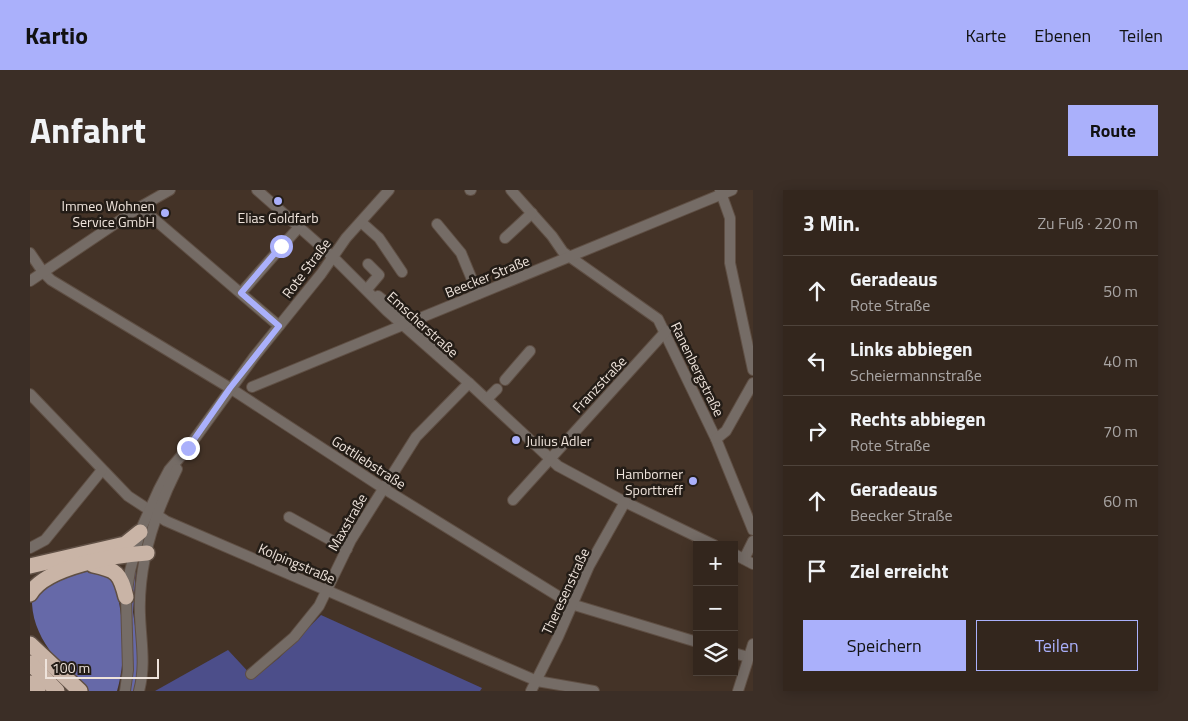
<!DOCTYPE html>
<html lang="de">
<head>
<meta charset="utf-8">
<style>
	body { margin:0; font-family:"Titillium Web",sans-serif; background:#3b2e26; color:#f1f3f6 }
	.controls { position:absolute; right:15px; bottom:15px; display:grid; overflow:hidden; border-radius:0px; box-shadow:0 2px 12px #0003 }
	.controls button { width:45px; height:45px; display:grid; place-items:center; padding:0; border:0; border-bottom:1px solid #4e433b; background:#33261d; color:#f1f3f6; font:25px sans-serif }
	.scale { position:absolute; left:15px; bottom:12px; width:114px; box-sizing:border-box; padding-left:5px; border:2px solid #eee3db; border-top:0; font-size:14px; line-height:18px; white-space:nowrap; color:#eee3db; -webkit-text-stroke:4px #241d17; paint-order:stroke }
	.stop { position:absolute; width:15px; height:15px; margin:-11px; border:4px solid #aab0fb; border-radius:50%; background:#fff }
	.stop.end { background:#aab0fb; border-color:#fff; box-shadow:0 1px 5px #0008 }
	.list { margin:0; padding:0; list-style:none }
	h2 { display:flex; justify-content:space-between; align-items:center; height:65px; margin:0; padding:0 20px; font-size:21px }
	h2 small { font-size:16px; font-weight:400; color:#a9a5a4 }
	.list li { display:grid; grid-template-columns:32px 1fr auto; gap:15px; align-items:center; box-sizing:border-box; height:70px; padding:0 20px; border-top:1px solid #4e433b }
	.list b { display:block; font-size:19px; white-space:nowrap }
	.list p { margin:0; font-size:16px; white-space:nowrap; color:#a9a5a4 }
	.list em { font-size:16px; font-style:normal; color:#a9a5a4 }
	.actions { display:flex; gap:10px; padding:15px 20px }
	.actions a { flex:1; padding:11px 0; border:1px solid #aab0fb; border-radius:0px; text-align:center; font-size:18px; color:#aab0fb }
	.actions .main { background:#aab0fb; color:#111 }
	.icon { flex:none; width:28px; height:28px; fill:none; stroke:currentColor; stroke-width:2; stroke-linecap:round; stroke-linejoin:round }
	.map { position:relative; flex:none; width:723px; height:501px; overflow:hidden; border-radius:0px }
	header { display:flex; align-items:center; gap:30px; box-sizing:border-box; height:70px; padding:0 25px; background:#aab0fb; color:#111 }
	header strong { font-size:24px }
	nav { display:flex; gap:28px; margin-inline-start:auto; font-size:18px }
	.intro { display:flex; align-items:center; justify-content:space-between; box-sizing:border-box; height:120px; padding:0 30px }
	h1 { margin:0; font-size:35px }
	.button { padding:12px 22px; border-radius:0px; background:#aab0fb; color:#111; font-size:18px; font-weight:700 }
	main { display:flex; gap:30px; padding:0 30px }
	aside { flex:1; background:#33261d; border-radius:0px; box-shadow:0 2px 12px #0003 }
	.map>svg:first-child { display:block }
	.green { fill:#4c4e8a }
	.forest { fill:#6669a8 }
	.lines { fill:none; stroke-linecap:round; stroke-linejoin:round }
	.minor-casing { stroke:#5f4f44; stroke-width:12 }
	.highway-casing { stroke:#5f4f44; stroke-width:18 }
	.minor { stroke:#756c66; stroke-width:10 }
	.highway { stroke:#c9b4a6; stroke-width:15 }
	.route { stroke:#aab0fb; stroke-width:6 }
	.poi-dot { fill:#aab0fb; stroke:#241d17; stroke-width:2 }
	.labels { text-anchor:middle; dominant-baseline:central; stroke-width:5; stroke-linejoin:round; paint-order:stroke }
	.poi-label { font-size:14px; fill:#eee3db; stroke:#241d17; text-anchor:end }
	.street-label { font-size:14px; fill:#eee3db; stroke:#241d17 }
</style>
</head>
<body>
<header>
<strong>Kartio</strong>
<nav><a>Karte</a><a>Ebenen</a><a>Teilen</a></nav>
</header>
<div class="intro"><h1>Anfahrt</h1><a class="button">Route</a></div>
<main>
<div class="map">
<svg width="723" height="501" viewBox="0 0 723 501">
	<rect width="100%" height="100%" fill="#443327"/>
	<path class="green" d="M 291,425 L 452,498 L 450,501 L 125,501 L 198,460 L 224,488 L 249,468 Z"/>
	<g class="forest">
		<path d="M 106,377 L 103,422 L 110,470 L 106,501 L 100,501 C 110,460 92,417 106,377 Z"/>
		<path d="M 63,380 L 82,384 C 93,419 98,465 87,501 L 58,501 C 32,476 0,448 2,406 L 25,389 Z"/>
	</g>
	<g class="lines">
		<defs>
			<g id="minor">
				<path d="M 227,0 L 303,67 L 357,121 L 439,193 L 528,276 L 595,312 L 684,355"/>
				<path d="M 440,0 L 441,0"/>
				<path d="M 481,0 L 522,46 L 533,62 L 628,129 L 686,249 L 723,340"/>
				<path d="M 690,0 L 700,28 L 700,73 L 723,180"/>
				<path d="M 110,17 L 249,136"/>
				<path d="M 331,32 L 349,48 L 372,82"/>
				<path d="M 407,34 L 431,63 L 448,104"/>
				<path d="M 475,48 L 502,23"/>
				<path d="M 0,63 L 13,82 L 21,90 L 200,198 L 353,298 L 541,414 L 667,452"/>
				<path d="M 0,91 L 110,17 L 140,0"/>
				<path d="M 338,98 L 349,85 L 338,74"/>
				<path d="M 211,103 L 269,37"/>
				<path d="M 348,106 L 396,144 L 415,166"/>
				<path d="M 475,190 L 500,161"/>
				<path d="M 222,197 L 702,0"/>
				<path d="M 0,204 L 98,306 L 136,331 L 507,491 L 564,501"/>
				<path d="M 457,209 L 467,199"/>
				<path d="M 686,249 L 696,241 L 723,193"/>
				<path d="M 483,310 L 636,141"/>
				<path d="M 259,327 L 317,359"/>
				<path d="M 0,358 L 15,350 L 72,280"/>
				<path d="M 704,364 L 723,374"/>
				<path d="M 714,369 L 723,351"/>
				<path d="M 704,463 L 718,467"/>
				<path d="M 221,484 L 264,447 L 289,416 L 321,350 L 386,247 L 439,193"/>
				<path d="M 95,501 L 98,480 L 96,407 L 100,381 L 111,339 L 129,299 L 139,280 L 158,258 L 224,167 L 291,84 L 316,48 L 359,0"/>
				<path d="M 109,501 C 116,475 111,452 110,425 C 108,375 125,323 147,279"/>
				<path d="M 501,501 L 528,447 L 559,376 L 595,312"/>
				<path d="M 708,501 L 723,454"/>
			</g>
			<g id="highway">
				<path d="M 63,375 C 87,380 90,383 96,407"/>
				<path d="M 0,376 L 95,354 L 110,342"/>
				<path d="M 0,404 C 16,376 86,365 117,363"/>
				<path d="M 0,454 L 50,501"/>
				<path d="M 0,473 L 27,501"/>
				<path d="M 0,493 L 8,501"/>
			</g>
		</defs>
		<use href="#minor" class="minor-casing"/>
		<use href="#highway" class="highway-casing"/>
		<use href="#minor" class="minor"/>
		<use href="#highway" class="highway"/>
	</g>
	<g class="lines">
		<path class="route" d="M 158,258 L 200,198 L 249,136 L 211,103 L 251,56"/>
	</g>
	<g class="poi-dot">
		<circle cx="248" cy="11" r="5"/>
		<circle cx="135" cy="23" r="5"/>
		<circle cx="486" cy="250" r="5"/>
		<circle cx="663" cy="291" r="5"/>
	</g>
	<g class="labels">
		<g class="poi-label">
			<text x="125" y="15">Immeo Wohnen<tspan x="125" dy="16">Service GmbH</tspan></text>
			<text x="248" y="27" text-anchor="middle">Elias Goldfarb</text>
			<text x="496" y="250" text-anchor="start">Julius Adler</text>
			<text x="653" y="283">Hamborner<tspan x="653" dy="16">Sporttreff</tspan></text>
		</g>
		<g class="street-label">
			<text transform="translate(276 78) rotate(-53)">Rote Straße</text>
			<text transform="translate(457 86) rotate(-22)">Beecker Straße</text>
			<text transform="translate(393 134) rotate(42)">Emscherstraße</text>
			<text transform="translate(668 179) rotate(64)">Ranenbergstraße</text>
			<text transform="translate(569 194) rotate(-47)">Franzstraße</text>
			<text transform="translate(339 272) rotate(33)">Gottliebstraße</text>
			<text transform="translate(317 332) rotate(-60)">Maxstraße</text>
			<text transform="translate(267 373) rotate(23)">Kolpingstraße</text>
			<text transform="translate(535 401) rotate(-65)">Theresenstraße</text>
		</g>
	</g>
</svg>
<div class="controls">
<button>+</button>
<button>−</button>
<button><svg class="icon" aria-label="layers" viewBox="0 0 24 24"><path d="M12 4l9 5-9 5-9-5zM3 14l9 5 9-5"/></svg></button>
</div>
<div class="scale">100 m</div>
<div class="stop" style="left:251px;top:56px"></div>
<div class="stop end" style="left:158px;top:258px"></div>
</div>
<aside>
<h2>3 Min.<small>Zu Fuß · 220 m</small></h2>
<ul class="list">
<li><svg class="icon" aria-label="ahead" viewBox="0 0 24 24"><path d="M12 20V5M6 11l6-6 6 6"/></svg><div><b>Geradeaus</b><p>Rote Straße</p></div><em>50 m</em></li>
<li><svg class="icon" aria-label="left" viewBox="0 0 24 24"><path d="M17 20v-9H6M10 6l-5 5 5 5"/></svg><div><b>Links abbiegen</b><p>Scheiermannstraße</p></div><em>40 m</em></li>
<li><svg class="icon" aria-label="right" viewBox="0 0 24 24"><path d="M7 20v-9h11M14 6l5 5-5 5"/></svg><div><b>Rechts abbiegen</b><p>Rote Straße</p></div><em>70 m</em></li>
<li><svg class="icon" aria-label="ahead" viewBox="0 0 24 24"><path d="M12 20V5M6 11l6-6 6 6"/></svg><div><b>Geradeaus</b><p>Beecker Straße</p></div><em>60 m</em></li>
<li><svg class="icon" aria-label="arrive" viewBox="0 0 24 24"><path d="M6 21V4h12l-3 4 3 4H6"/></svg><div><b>Ziel erreicht</b></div></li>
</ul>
<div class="actions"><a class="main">Speichern</a><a>Teilen</a></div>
</aside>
</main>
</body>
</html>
